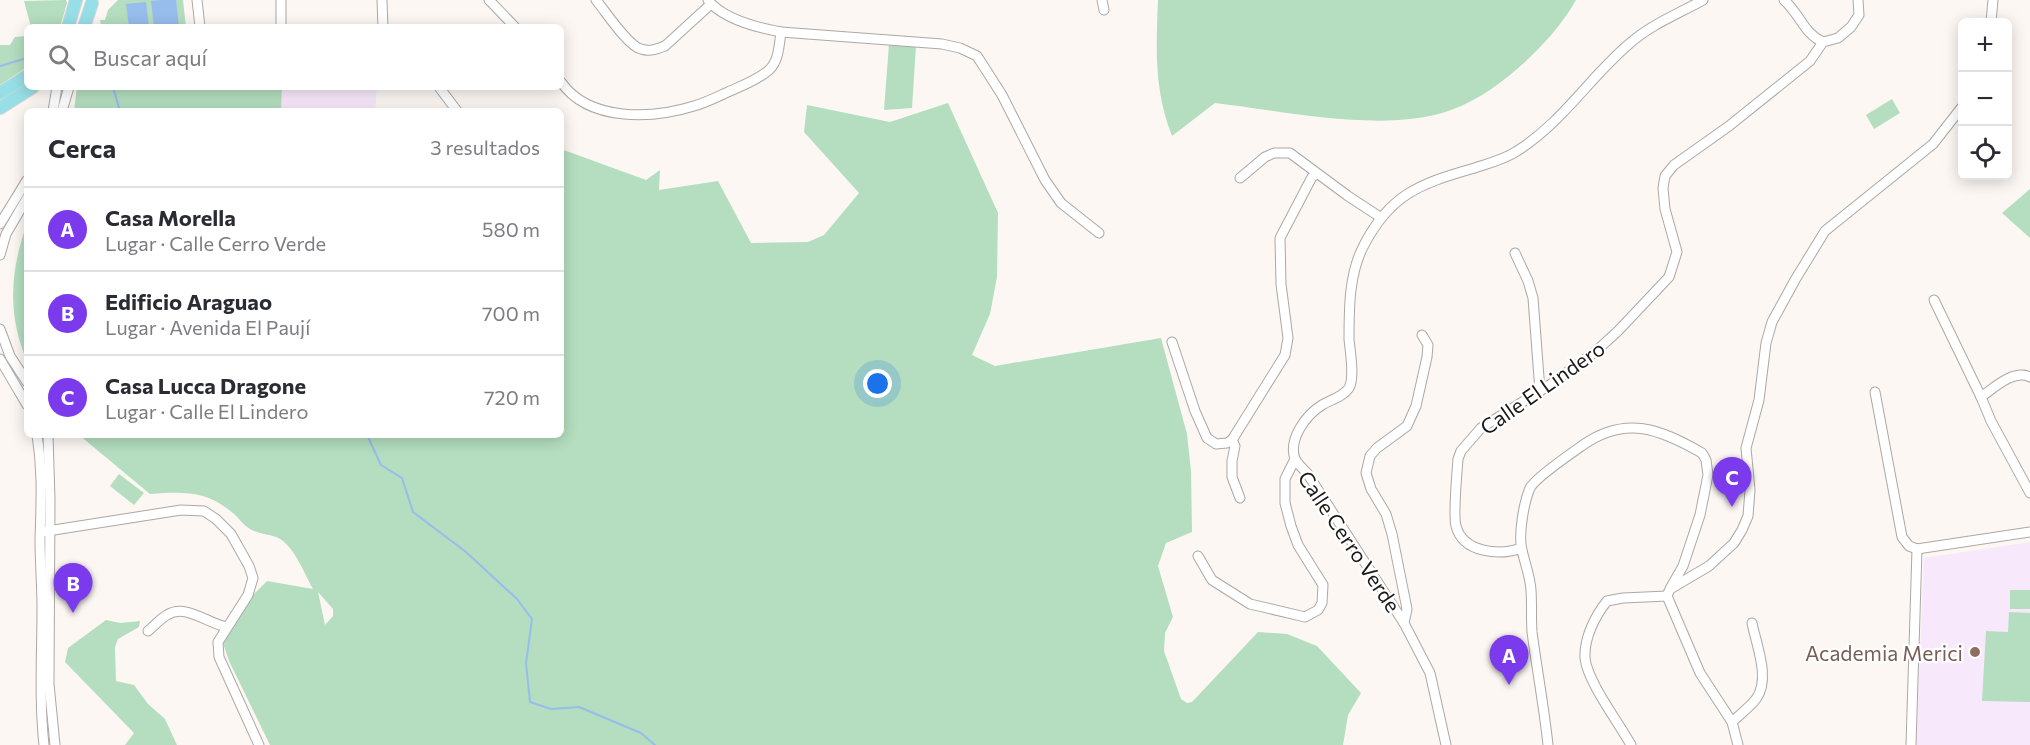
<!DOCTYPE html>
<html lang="es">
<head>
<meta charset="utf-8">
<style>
	body { margin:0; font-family:Commissioner,sans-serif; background:#f2f2f3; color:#2b2b33 }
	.controls { position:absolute; right:18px; top:18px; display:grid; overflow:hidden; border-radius:9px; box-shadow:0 3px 15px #0003 }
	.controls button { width:54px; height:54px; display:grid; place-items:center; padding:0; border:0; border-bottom:2px solid #e1e1e2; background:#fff; color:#2b2b33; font:30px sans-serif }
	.you { position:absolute; left:878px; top:384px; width:21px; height:21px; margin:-15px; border:4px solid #fff; border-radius:50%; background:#1a73e8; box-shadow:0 0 0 9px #1a73e833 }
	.badge { display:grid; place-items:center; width:39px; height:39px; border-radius:50%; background:#7c3aed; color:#fff; font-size:20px; font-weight:700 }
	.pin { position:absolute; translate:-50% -50px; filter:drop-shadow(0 2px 3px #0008) }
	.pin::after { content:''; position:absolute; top:32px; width:21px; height:18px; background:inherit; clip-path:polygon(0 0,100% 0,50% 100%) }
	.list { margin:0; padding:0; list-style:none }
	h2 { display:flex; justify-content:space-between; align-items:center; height:78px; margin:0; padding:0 24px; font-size:26px }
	h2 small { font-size:20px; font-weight:400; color:#7c7c81 }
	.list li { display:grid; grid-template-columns:39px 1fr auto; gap:18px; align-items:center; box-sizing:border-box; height:84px; padding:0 24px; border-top:2px solid #e1e1e2 }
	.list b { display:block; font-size:22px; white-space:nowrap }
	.list p { margin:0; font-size:20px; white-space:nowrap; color:#7c7c81 }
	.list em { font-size:20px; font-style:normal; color:#7c7c81 }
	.icon { flex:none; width:33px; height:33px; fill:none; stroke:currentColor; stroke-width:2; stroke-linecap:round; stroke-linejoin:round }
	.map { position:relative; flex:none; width:2030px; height:745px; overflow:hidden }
	.search { position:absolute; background:#fff; box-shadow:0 3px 15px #0003; left:24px; top:24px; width:540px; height:66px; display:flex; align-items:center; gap:15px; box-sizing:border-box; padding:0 21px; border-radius:9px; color:#7c7c81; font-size:22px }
	.panel { position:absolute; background:#fff; box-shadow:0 3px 15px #0003; left:24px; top:108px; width:540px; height:330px; border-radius:9px }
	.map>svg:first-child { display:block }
	.education { fill:#f8e8fb }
	.green { fill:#b4debf; fill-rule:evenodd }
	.water { fill:#97bded }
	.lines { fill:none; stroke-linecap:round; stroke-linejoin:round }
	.stream { stroke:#97bded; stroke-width:2 }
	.minor-casing { stroke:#aca8a4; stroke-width:11 }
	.major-casing { stroke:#d6d6d5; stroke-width:14 }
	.minor { stroke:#fff; stroke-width:9 }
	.major { stroke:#97dfe7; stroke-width:12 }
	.education-dot { fill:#8d6e63; stroke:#fff; stroke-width:2 }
	.labels { text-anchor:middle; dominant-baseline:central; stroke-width:4.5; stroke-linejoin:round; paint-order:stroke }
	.street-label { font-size:21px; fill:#1a1918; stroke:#fff }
	.education-label { font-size:21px; fill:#785e54; stroke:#fff; text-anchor:end }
</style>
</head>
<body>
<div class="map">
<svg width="2030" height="745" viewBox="0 0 2030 745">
	<rect width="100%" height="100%" fill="#fcf7f3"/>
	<g class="education">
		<path d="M 282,87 L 377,87 L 375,111 L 281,111 Z"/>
		<path d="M 2030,542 L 2030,745 L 1916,745 L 1924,558 Z"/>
	</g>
	<g class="green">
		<path d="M 66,0 L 67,3 L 60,27 L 31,27 L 24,1 Z"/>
		<path d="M 118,0 L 183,0 L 186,27 L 101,27 L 100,20 L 105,20 L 108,10 Z"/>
		<path d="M 1158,0 L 1576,0 C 1563,23 1546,42 1527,60 C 1506,80 1479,100 1451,110 C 1386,134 1284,111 1215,103 L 1172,136 C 1154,90 1156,49 1158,0 Z"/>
		<path d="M 27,36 L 27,67 L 0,85 L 0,45 L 10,45 L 15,37 Z"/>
		<path d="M 889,44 L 916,46 L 912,108 L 884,110 Z"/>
		<path d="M 77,87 L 282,87 L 281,111 L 74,111 Z"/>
		<path d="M 1892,99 L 1900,113 L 1874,129 L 1866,115 Z"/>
		<path d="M 948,103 L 998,213 L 997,277 L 990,314 L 972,355 L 995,366 L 1161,338 L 1187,434 L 1191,471 L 1192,532 L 1166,543 L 1158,566 L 1173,617 L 1165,633 L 1164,651 L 1181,699 L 1187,703 L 1192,702 L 1258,632 L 1287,634 L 1317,646 L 1361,693 L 1348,715 L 1343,745 L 270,745 L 229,661 L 223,643 L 254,594 L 267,581 L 313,589 C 304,573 293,543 276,537 C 267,534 258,534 250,529 C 243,525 239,518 233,513 C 205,490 184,492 150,494 L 79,435 L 561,435 L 561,149 L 646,180 L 660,170 L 659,190 L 718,181 L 751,243 L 808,242 L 824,235 L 859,193 L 804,132 L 807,105 L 890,122 ZM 318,592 L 333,609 L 333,616 L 325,625 Z"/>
		<path d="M 2030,189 L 2030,238 L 2002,213 Z"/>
		<path d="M 27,224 L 27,361 C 7,315 10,270 27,224 Z"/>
		<path d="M 119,474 L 144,493 L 134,505 L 110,486 Z"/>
		<rect x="2010" y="590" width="20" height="19"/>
		<path d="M 2009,612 L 2030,613 L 2030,702 L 1982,701 L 1986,631 L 2008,632 Z"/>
		<path d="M 106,620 L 120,623 L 140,621 L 139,627 L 118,639 L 115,647 L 116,681 L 134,685 L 148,704 L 165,719 L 177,745 L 125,745 L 134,733 L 65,662 L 68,648 Z"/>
	</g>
	<g class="water">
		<path d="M 161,0 L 176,0 L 179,27 L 154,27 L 151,1 Z"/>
		<path d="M 146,2 L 149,27 L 129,27 L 126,4 Z"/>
	</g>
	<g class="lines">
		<g class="stream">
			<path d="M 0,66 L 27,58"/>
			<path d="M 113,87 L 120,111"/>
			<path d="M 367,435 L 381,465 L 402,478 L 413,512 L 466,552 L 517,599 L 532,619 L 526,663 L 530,702 L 551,709 L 579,707 L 641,733 L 655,745"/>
		</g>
		<defs>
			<g id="minor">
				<path d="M 197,0 L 200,27"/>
				<path d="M 382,0 L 383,27"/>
				<path d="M 489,0 L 515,27"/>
				<path d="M 596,0 C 606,12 628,46 641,49 C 650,52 657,49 665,46 L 711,4"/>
				<path d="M 1102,0 L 1104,10"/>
				<path d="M 1784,0 C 1800,14 1804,34 1823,42"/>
				<path d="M 1991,22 L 1993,0"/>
				<path d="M 281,27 L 281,0"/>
				<path d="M 781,32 L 942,44 L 960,48 L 977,56 L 1002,95 L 1045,180 L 1061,203 L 1099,233"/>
				<path d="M 561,82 C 589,122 652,119 694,106 C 705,103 717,97 728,92 C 741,86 758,80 769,70 C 779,61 779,45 781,32 C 759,28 723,19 708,0"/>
				<path d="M 439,87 L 457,111"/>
				<path d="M 53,111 L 57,87"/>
				<path d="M 62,111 L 69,87"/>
				<path d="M 1240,178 L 1265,157 L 1274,153 L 1290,153 L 1348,196 L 1380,217"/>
				<path d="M 0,224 L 27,180"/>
				<path d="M 1515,253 L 1528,281 L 1533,298 L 1540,391"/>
				<path d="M 0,255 L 6,234 L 27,198"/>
				<path d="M 1934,300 L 1981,397"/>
				<path d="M 0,329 L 10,356 L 27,382"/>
				<path d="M 1172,342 L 1195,411 L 1207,438 L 1216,444 L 1227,443 L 1232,440 L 1285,355 L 1288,338 L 1281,284 L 1280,238 L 1312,177 L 1317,174"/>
				<path d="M 0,359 L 27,405"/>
				<path d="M 2030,377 C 2013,369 1994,388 1981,397 L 1991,421 L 2030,493"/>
				<path d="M 1875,392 L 1902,537 L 1909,546 L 1917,549 L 2030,532"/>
				<path d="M 37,435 C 43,473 41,502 40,540 C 40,562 42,585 42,608 C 42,654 39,699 44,745"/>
				<path d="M 48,435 L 50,500 L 49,684 L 55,745"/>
				<path d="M 1232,440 L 1235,446 L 1232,461 L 1232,477 L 1240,498"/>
				<path d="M 41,532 L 181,510 L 204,511 L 216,519 L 231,534 L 249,566 L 253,578 L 248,595 L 218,642 L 219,657 L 259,745"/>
				<path d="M 1521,548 C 1500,556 1463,553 1456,526 C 1453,516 1457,472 1458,459 L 1461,451 L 1481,428 L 1551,384 L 1595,352 L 1618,331 L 1669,277 L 1677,252 L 1665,209 L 1663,188 L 1665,176 L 1674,165 L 1729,126 L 1810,61 L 1823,42 L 1838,38 L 1851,27 L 1859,15 L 1858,0"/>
				<path d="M 1198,556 L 1212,580 L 1250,604 L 1305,617 L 1318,610 L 1322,603 L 1323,585 L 1298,545 L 1291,526 L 1285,503 L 1285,479 L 1295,459"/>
				<path d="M 1667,596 L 1670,589 L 1709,566 L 1734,543 L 1742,530 L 1748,516 L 1750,490 L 1746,448 L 1759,400 L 1766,343 L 1772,322 L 1795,280 L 1825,231 L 1933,144 L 1962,107"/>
				<path d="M 1667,596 L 1700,673 L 1732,722 L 1738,745"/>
				<path d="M 1404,623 L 1407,609 L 1392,534 L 1386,514 L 1371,489 L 1366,473 L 1370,456 L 1377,448 L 1407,426 L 1416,406 L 1427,357 L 1428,345 L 1422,335"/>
				<path d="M 148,631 C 154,626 160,619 167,615 C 186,603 208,624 227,627"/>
				<path d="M 1732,722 C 1739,715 1750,707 1756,699 C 1771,679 1756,644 1752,623"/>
				<path d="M 1446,745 L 1430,673 L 1404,623 L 1307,473 C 1303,469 1297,463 1295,459 C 1288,439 1306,415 1322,405 C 1330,400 1343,397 1349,388 C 1355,377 1350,351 1349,339 C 1349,308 1349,273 1364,245 C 1390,195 1419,184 1471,169 C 1486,164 1504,160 1517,151 C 1562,123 1589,78 1629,44 C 1650,25 1678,14 1703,0"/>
				<path d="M 1548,745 C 1544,707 1537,670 1532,632 C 1531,618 1532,604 1531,590 C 1530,576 1525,564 1522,550 C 1518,535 1524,502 1530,488 C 1535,478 1573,452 1583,445 C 1626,415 1660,429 1702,453 L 1706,460 L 1708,475 L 1700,515 L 1683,566 L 1671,587"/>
				<path d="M 1631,745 C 1619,723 1587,681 1585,658 C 1584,638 1595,616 1607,601 L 1623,598 L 1667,596"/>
				<path d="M 1911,745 L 1917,549"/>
			</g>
			<g id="major">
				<path d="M 68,27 L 76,0"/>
				<path d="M 84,27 L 92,3"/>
				<path d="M 0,93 L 27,76"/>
				<path d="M 0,108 L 33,87"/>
			</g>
		</defs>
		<use href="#minor" class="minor-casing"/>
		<use href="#major" class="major-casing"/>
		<use href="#minor" class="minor"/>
		<use href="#major" class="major"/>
	</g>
	<circle class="education-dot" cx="1975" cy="652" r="6"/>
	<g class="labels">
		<g class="street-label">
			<text transform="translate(1542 387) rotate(-35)">Calle El Lindero</text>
			<text transform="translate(1350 541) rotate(56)">Calle Cerro Verde</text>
		</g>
		<g class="education-label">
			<text x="1963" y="652">Academia Merici</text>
		</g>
	</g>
</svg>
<div class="controls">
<button>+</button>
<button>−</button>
<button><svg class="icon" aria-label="locate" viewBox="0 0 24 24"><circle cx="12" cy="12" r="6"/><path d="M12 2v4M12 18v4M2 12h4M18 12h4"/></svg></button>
</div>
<div class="you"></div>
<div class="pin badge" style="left:1509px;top:685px">A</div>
<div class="pin badge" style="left:73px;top:613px">B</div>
<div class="pin badge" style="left:1732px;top:507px">C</div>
<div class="search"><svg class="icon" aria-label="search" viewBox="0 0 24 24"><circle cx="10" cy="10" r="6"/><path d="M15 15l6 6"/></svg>Buscar aquí</div>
<section class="panel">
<h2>Cerca<small>3 resultados</small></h2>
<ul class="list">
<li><span class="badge">A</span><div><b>Casa Morella</b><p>Lugar · Calle Cerro Verde</p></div><em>580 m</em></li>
<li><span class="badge">B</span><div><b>Edificio Araguao</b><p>Lugar · Avenida El Paují</p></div><em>700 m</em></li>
<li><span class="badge">C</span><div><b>Casa Lucca Dragone</b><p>Lugar · Calle El Lindero</p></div><em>720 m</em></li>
</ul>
</section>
</div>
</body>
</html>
